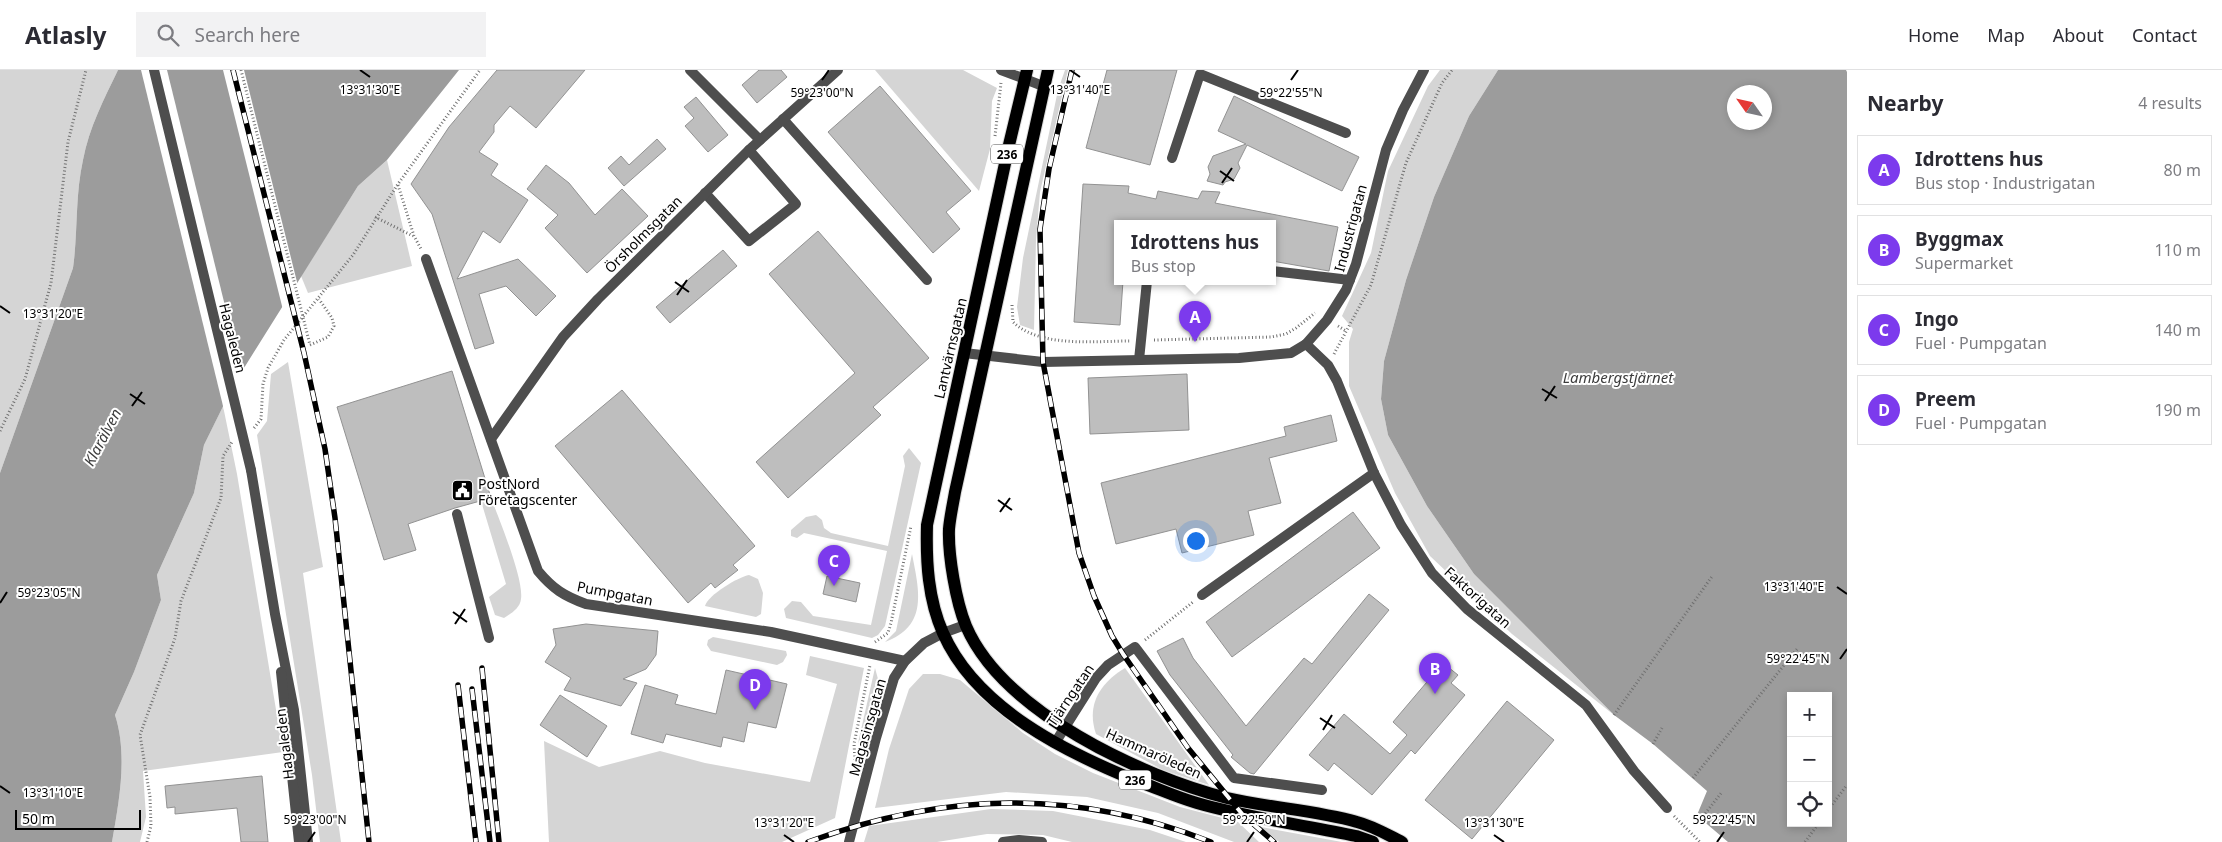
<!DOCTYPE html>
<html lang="en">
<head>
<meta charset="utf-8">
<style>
	body { margin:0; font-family:"Noto Sans",sans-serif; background:#f2f2f3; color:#2b2b33 }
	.controls { position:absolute; right:15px; bottom:15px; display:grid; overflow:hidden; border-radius:0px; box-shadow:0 2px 8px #0003 }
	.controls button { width:45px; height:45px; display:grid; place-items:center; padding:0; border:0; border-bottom:1px solid #e1e1e2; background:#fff; color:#2b2b33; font:25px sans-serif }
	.compass { position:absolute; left:1727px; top:15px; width:45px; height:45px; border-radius:50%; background:#fff; box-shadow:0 2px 8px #0003; rotate:304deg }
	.scale { position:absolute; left:15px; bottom:12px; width:126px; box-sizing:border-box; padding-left:5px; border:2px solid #000; border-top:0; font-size:14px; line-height:18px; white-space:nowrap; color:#000; -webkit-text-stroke:4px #fff; paint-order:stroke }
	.you { position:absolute; left:1195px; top:470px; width:18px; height:18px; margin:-12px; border:4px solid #fff; border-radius:50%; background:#1a73e8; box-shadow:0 0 0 8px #1a73e833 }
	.badge { display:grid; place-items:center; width:32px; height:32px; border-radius:50%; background:#7c3aed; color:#fff; font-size:16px; font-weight:700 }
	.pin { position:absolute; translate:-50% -41px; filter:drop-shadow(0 1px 2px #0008) }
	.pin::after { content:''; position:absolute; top:26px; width:18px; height:15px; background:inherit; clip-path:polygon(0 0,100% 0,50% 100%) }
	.popup { position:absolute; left:1114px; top:150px; width:162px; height:65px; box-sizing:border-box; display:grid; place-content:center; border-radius:0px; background:#fff; filter:drop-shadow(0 1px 4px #0005); font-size:16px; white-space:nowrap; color:#7c7c81 }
	.popup b { font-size:19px; color:#2b2b33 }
	.popup::after { content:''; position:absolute; left:50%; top:100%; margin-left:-10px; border:10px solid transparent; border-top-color:#fff }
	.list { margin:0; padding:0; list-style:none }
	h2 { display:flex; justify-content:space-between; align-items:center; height:65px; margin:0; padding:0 20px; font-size:21px }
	h2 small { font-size:16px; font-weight:400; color:#7c7c81 }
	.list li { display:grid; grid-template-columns:32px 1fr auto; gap:15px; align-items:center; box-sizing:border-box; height:70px; margin:0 10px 10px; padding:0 10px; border:1px solid #e1e1e2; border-radius:0px }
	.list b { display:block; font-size:19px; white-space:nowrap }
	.list p { margin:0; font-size:16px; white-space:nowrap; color:#7c7c81 }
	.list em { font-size:16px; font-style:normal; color:#7c7c81 }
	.icon { flex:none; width:28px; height:28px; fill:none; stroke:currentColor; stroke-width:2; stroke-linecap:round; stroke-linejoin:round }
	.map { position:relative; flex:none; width:1847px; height:772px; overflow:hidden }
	header { display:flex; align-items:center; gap:30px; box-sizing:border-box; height:70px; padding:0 25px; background:#fff; border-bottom:1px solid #e1e1e2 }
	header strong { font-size:24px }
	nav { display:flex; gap:28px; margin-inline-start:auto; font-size:18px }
	.search { width:350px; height:45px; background:#f2f2f3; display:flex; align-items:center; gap:12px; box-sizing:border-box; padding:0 18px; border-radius:0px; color:#7c7c81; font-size:19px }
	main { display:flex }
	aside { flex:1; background:#fff }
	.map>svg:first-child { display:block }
	.green { fill:#d5d5d5 }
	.water { fill:#9c9c9c; fill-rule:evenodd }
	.pier { fill:#fff }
	.building { fill:#bebebe; stroke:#929292 }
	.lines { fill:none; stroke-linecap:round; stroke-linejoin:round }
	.primary-casing { stroke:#dbdbdb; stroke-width:14 }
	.path { stroke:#707070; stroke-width:3; stroke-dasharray:1 2.5; stroke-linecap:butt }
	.service { stroke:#4e4e4e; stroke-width:10 }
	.minor { stroke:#4e4e4e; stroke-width:10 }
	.tertiary { stroke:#4e4e4e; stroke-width:10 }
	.primary { stroke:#000; stroke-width:12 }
	.rail-casing { stroke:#000; stroke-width:5.5 }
	.rail { stroke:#fff; stroke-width:4; stroke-dasharray:11; stroke-linecap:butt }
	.path-bridge { stroke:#707070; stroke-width:3; stroke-dasharray:1 2.5; stroke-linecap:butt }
	.tertiary-bridge { stroke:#4e4e4e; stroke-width:10 }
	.ticks { fill:none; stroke:#000; stroke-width:2 }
	.labels { text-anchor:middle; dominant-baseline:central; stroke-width:4; stroke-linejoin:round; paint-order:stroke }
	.shield { fill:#fff; stroke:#4c4c4c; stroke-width:1 }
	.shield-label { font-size:12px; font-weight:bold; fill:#000 }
	.street-label { font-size:14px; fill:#000; stroke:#fff }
	.poi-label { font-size:14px; fill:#000; stroke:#fff; text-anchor:start }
	.water-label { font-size:15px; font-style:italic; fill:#3d3d3d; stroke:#fff }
	.ticks-label { font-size:12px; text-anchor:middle; fill:#000; stroke:#fff; stroke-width:4; stroke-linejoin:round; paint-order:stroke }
</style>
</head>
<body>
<header>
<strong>Atlasly</strong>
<div class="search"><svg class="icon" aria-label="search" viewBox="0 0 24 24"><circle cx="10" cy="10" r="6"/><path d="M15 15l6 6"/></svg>Search here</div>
<nav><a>Home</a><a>Map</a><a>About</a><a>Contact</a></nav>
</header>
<main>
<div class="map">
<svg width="1847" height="772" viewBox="0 0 1847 772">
	<rect width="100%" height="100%" fill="#fff"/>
	<g class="green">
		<path d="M 0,0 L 118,0 C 104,29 89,58 83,90 C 75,126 78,163 73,198 L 0,403 Z"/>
		<path d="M 875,0 L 963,0 L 997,18 L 992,31 L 990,79 L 979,121 Z"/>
		<path d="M 1065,0 L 1068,0 L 1040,122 L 1036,170 L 1034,260 L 1020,255 L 1017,237 L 1023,188 L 1058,20 Z"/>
		<path d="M 1440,0 L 1498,0 L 1469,46 L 1434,127 L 1406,210 L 1384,291 L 1381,329 L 1388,365 L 1427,436 L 1474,504 L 1614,645 L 1512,564 L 1430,486 L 1395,423 L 1349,316 L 1349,272 L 1353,259 L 1342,246 L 1371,183 L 1388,101 L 1428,16 Z"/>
		<path d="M 387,90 L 412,196 L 308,223 L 301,206 L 358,116 Z"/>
		<path d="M 288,292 L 323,497 L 303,503 L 341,772 L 320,772 L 312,705 L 257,365 L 267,351 L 271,304 Z"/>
		<path d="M 223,336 L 237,404 L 283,682 L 143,701 L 146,747 L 140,772 L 112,772 C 119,732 128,685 115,645 L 134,602 L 161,530 L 157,505 L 194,423 L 204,375 Z"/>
		<path d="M 909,378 L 921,393 L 885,556 L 878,565 L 872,568 L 786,548 L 784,539 L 792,531 L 801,532 L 813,546 L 871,555 L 887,481 L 804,463 L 797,468 L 791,466 L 791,460 L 806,447 L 816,445 L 822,450 L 824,458 L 831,463 L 888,476 L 905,396 L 903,386 Z"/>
		<path d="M 491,428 C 499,449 524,509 521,529 C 520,538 512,543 504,548 L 495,545 L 489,527 L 506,514 L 481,431 Z"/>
		<path d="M 912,484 C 919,520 929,556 885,572 L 896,561 Z"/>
		<path d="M 749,505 L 758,509 L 763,523 L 761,544 L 756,547 L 705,536 C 708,525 738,507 749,505 Z"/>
		<path d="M 713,567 L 786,581 L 787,585 L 783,592 L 777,595 L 711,581 L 707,575 L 708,570 Z"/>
		<path d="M 810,586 L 864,598 L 835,748 L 782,772 L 549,772 L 544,671 L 599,697 L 660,681 L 705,693 L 810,712 L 837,614 L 806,605 Z"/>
		<path d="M 875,598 L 878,609 L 861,685 L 858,673 Z"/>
		<path d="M 1125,598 L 1209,715 L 1163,700 L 1096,664 C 1086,635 1100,613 1125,598 Z"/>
		<path d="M 923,604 L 940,604 L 960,610 L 1023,663 L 1055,684 L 1093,703 L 1180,737 L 1238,752 L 1259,772 L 1234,772 L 1158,743 L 1087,727 L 1006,722 L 875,738 L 889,679 L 909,619 Z"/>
		<path d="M 991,739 L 1053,741 L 1150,760 L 1186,772 L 1072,772 L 1043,765 L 987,764 L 937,772 L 864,772 L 869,756 Z"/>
		<path d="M 1261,757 L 1342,772 L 1279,772 Z"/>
	</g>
	<g class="water">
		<path d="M 118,0 L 459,0 L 387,90 L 358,116 L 234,314 L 204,375 L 194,423 L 157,505 L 161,530 L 134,602 L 115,645 C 128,685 119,732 112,772 L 0,772 L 0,403 L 73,198 C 78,163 75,126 83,90 C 89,58 104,29 118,0 Z"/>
		<path d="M 1498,0 L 1846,0 L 1847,2 L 1847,772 L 1728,772 L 1701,749 L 1697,745 L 1707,721 L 1653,674 L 1614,645 L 1474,504 L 1427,436 L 1388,365 L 1381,329 L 1384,291 L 1406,210 L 1434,127 L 1469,46 ZM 1734,22 L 1764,22 L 1764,52 L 1734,52 ZM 1791,626 L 1828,626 L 1828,753 L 1791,753 Z"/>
	</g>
	<g class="pier">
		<path d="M 141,0 L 167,0 L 242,305 L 224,340 Z"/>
		<path d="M 223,0 L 244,0 L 298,216 L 283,240 Z"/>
	</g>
	<g class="building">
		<path d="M 497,0 L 585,0 L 536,58 L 510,36 L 494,55 L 494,62 L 479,82 L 498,94 L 491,105 L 528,130 L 500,173 L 483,161 L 457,209 L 518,189 L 556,226 L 536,246 L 506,216 L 479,224 L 494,273 L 475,279 L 432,144 L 411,114 L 449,57 Z"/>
		<path d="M 759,0 L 781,0 L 787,7 L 757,33 L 742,15 Z"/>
		<path d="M 1107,0 L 1177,0 L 1150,95 L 1086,78 Z"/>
		<path d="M 880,16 L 971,121 L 946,142 L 960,159 L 933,183 L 828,62 Z"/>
		<path d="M 1234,26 L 1359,87 L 1342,121 L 1247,75 L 1238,93 L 1240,98 L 1234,109 L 1225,112 L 1223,115 L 1207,111 L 1210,104 L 1208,97 L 1213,86 L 1246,74 L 1218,61 Z"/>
		<path d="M 696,27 L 728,65 L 708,82 L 685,56 L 694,48 L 684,37 Z"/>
		<path d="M 657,69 L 666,79 L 624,116 L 608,98 L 621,86 L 629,95 Z"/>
		<path d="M 546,95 L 569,113 L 595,145 L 622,119 L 648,146 L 587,203 L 545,158 L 558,145 L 527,119 Z"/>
		<path d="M 1083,114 L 1129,116 L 1128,123 L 1156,129 L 1158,121 L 1198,129 L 1202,121 L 1220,122 L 1215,133 L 1338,157 L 1329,201 L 1272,191 L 1272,153 L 1118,153 L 1118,211 L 1123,211 L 1120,255 L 1074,252 Z"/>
		<path d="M 818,161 L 929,288 L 873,337 L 881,345 L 788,428 L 756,392 L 855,303 L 769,204 Z"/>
		<path d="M 723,180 L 737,196 L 670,253 L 656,237 Z"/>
		<path d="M 452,301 L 491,428 L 455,438 L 408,454 L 416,480 L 384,490 L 337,337 Z"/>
		<path d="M 1187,304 L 1189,360 L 1090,364 L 1088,308 Z"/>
		<path d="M 622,320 L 755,476 L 733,495 L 738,500 L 715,518 L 711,513 L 688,533 L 555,376 Z"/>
		<path d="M 1331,345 L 1337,371 L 1269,388 L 1281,433 L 1248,441 L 1254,465 L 1182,483 L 1176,459 L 1116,474 L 1101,413 L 1286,366 L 1284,357 Z"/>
		<path d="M 1353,442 L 1380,478 L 1232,587 L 1206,552 Z"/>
		<path d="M 827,506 L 860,513 L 856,532 L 823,524 Z"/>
		<path d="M 1369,524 L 1389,540 L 1254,704 L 1250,703 L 1231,687 L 1233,685 L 1170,605 L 1157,581 L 1183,568 L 1193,588 L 1246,656 L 1304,588 L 1312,594 Z"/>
		<path d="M 586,554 L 658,561 L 656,585 L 646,599 L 623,609 L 637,613 L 621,636 L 564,620 L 571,608 L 545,592 L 556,575 L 553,559 Z"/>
		<path d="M 1443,593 L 1458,605 L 1451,613 L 1465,625 L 1415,684 L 1411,680 L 1372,725 L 1334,693 L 1328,701 L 1309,685 L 1344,644 L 1390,684 L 1407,665 L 1393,652 Z"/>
		<path d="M 726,600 L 787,614 L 776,658 L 748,652 L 744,672 L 723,667 L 721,677 L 666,664 L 663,673 L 631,664 L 645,615 L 678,625 L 675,634 L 716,644 Z"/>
		<path d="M 560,625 L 607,656 L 587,687 L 540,655 Z"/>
		<path d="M 1507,631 L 1554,670 L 1472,769 L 1425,730 Z"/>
		<path d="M 262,706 L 268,772 L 241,772 L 237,738 L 175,744 L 175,737 L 167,738 L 165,716 Z"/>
	</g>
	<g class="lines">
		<defs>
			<g id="primary">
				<path d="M 1027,0 L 1009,75 L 927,455 C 926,492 928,529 943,563 C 976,638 1065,682 1137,711 C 1157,718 1176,727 1197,733 C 1249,748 1303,755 1356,766 L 1373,772"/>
				<path d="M 1048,0 L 955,422 C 953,434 950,447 949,459 C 948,485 956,532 966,556 C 1003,642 1141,706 1227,728 C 1270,738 1315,740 1357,752 C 1373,756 1388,765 1402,772"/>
			</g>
		</defs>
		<use href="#primary" class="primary-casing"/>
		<g class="path">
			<path d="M 995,66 L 1001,13"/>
			<path d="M 398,115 L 414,166 L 421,179"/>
			<path d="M 375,147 L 413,166"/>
			<path d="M 1012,235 L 1013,252 C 1040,278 1095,271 1130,271"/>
			<path d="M 1338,256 L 1346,261"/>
			<path d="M 1154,270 L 1271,267 L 1286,264 L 1296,258 L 1315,243"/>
			<path d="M 310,275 L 328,267 L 334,256 L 332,248 L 319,229"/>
			<path d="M 1334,284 L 1371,215 L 1406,93 L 1442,13 L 1452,0"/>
			<path d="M 254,358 L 261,349 L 263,314 L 268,298 L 284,270 L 353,185 L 398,114 L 480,0"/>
			<path d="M 0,361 L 25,309 L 51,213 L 68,72 L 86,0"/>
			<path d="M 1145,570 L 1193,532"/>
			<path d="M 875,572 L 888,563 L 891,553 L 911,456"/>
			<path d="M 1614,645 L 1713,505"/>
			<path d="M 1653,674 L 1662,658"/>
			<path d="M 855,690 L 854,674 L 870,595"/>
			<path d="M 1693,708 L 1798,578"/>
			<path d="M 1828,740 L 1847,715"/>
			<path d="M 1674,746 L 1700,772"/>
			<path d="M 1701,749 L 1722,722"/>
			<path d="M 147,772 L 151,756 L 150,727 L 140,665 L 175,568 L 181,531 L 221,428 L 223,386 L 232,372"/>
			<path d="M 1805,772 L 1819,753"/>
		</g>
		<g class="service">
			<path d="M 783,49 L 927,210"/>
			<path d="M 1172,88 L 1200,4 L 1346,63"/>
			<path d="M 705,123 L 749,171 L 796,134 L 749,80"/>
			<path d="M 1272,201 L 1350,210"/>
			<path d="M 1139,290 L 1147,211"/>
			<path d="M 457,444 L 489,568"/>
			<path d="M 1202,525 L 1374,403"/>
			<path d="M 1055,673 L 1096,608 L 1108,595 L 1135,577 L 1234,708 L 1322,720"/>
		</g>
		<g class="minor">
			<path d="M 690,0 L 760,70"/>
			<path d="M 1001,0 L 1043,16"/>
			<path d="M 426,189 L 538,501 C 553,519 564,526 586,534 L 771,562 L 905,591"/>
			<path d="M 1306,274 L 1328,295 L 1337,311 L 1374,403 L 1401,455 L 1432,503 L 1467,539 L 1586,635 L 1634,701 L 1667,738"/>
			<path d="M 964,283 L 1043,292 L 1239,288 L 1291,283 L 1306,274 L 1327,250 L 1346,220 L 1356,194 L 1386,80 L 1403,40 L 1424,0"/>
			<path d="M 491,369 L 563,267 L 598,229 L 749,80 L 838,0"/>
			<path d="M 1003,772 L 1019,770 L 1042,772"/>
		</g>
		<g class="tertiary">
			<path d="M 251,400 L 275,544 L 294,640 L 308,772"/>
			<path d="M 281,602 L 299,772"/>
			<path d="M 849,772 L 876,668 L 894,608 L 905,591 L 924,573 L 943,563 L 965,555"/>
		</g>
		<use href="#primary" class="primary"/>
		<defs>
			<g id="rail">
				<path d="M 233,0 L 304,283 L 325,379 L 335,448 L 369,772"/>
				<path d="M 1072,0 L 1049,99 L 1040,159 L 1043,292 L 1079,483 L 1094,526 L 1112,566 L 1123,584 L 1188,678 L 1243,745 L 1274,772"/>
				<path d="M 482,598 L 499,772"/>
				<path d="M 458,615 L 476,772"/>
				<path d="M 472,619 L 490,772"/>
				<path d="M 808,772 C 944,722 1075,718 1211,772"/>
			</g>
		</defs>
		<use href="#rail" class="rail-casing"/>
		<use href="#rail" class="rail"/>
		<path class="path-bridge" d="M 241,0 L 310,275"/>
		<path class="tertiary-bridge" d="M 154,0 L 251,400"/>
	</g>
	<path class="ticks" d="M 360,0 L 370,7M 1070,0 L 1080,7M 822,10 L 829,0M 1291,10 L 1298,0M 1220,101 L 1234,111M 1222,113 L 1232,98M 675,212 L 689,222M 677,225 L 687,210M 0,236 L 10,243M 1542,319 L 1557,328M 130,324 L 145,334M 1545,331 L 1555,316M 132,336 L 142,322M 998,430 L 1012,440M 1000,442 L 1010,428M 1837,517 L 1847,524M 0,533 L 7,522M 453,542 L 467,552M 455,554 L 465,539M 1840,589 L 1847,579M 1320,648 L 1335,658M 1323,660 L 1332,645M 0,716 L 10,723M 784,765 L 794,772M 1494,765 L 1504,772M 308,772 L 315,762M 1247,772 L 1254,762M 1717,772 L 1724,762"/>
	<defs>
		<symbol id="civic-square" viewBox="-11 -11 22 22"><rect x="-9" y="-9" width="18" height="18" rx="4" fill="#000" stroke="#fff"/><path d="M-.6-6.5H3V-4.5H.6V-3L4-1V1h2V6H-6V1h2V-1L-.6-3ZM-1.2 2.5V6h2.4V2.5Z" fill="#fff"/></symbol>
	</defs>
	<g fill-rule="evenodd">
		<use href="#civic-square" x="450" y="408" width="25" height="25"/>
	</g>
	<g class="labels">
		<g class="shield">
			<rect x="991" y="74.5" width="32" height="19" rx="4"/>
			<rect x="1119" y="700.5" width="32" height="19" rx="4"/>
		</g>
		<g class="shield-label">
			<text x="1007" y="84">236</text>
			<text x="1135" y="710">236</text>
		</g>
		<g class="street-label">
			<text transform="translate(1350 158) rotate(-75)">Industrigatan</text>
			<text transform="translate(643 164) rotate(-45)">Örsholmsgatan</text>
			<text transform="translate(233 268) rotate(76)">Hagaleden</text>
			<text transform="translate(950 278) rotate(-77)">Lantvärnsgatan</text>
			<text transform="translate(615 523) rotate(11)">Pumpgatan</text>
			<text transform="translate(1478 527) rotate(42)">Faktorigatan</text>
			<text transform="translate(1070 625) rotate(-56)">Tjärngatan</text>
			<text transform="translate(867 657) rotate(-74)">Magasinsgatan</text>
			<text transform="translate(284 674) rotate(-97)">Hagaleden</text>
			<text transform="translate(1154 683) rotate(24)">Hammaröleden</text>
		</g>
		<g class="poi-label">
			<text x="478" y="413">PostNord<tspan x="478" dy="16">Företagscenter</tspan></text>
		</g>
		<g class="water-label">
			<text x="1618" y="307">Lambergstjärnet</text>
			<text transform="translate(102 367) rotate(-62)">Klarälven</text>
		</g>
	</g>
	<g class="ticks-label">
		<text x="370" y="24">13°31'30"E</text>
		<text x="1080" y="24">13°31'40"E</text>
		<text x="822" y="27">59°23'00"N</text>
		<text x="1291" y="27">59°22'55"N</text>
		<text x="53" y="248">13°31'20"E</text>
		<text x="1794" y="521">13°31'40"E</text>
		<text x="49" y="527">59°23'05"N</text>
		<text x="1798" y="593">59°22'45"N</text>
		<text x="53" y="727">13°31'10"E</text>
		<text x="315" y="754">59°23'00"N</text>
		<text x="1254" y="754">59°22'50"N</text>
		<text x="1724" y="754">59°22'45"N</text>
		<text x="784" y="757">13°31'20"E</text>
		<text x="1494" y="757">13°31'30"E</text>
	</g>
</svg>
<div class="controls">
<button>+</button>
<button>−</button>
<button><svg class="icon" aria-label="locate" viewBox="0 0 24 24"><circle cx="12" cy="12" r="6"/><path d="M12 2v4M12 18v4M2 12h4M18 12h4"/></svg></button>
</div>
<svg class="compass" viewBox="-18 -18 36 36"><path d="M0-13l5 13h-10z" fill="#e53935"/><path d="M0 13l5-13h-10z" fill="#7c7c81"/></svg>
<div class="scale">50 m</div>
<div class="you"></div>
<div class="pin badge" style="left:1195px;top:272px">A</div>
<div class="popup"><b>Idrottens hus</b>Bus stop</div>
<div class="pin badge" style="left:1435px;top:624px">B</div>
<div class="pin badge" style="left:834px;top:516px">C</div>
<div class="pin badge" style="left:755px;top:640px">D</div>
</div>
<aside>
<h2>Nearby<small>4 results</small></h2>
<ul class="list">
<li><span class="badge">A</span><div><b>Idrottens hus</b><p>Bus stop · Industrigatan</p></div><em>80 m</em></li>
<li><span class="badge">B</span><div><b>Byggmax</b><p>Supermarket</p></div><em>110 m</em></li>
<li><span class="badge">C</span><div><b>Ingo</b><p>Fuel · Pumpgatan</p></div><em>140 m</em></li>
<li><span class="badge">D</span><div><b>Preem</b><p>Fuel · Pumpgatan</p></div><em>190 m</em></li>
</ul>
</aside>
</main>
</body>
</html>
